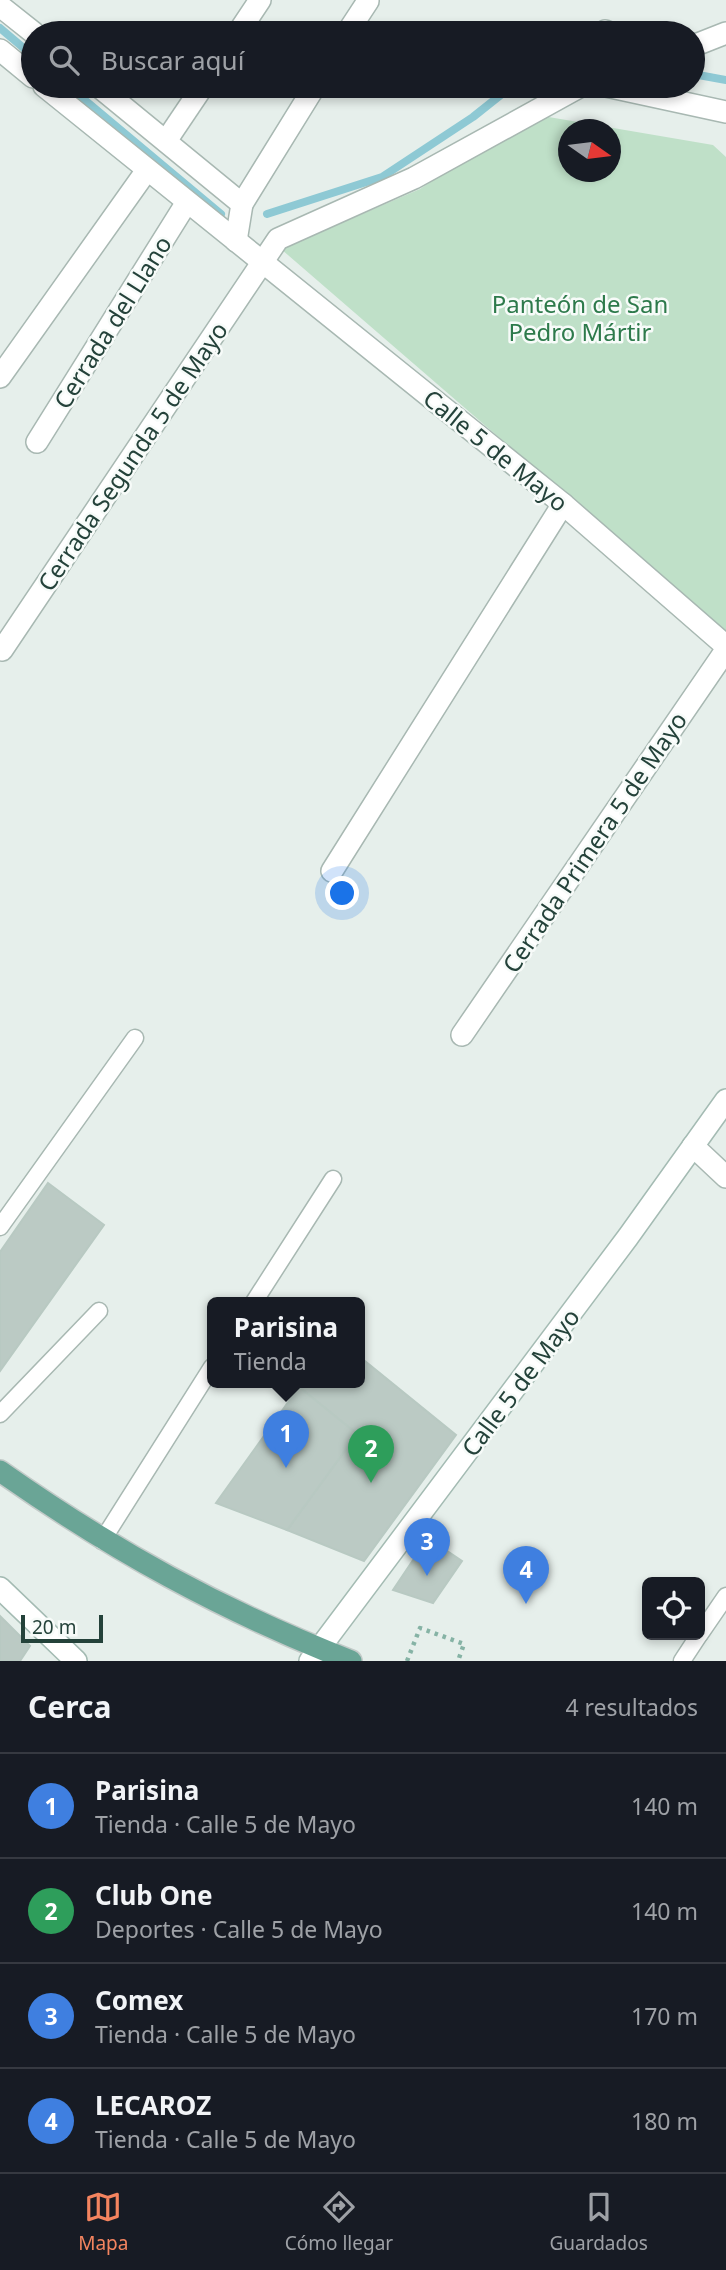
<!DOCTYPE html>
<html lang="es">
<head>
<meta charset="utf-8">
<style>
	body { margin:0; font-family:"Noto Sans",sans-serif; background:#242831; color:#f1f3f6 }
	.controls { position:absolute; right:21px; bottom:21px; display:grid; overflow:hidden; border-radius:10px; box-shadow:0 4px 10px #0003 }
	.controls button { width:63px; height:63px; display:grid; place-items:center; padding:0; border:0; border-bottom:2px solid #363941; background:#171b24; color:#f1f3f6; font:35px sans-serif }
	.compass { position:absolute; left:558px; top:119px; width:63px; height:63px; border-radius:50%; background:#171b24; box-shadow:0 4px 10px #0003; rotate:104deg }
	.scale { position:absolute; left:21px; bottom:18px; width:82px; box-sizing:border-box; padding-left:7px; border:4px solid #24423a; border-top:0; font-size:19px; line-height:24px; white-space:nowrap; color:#24423a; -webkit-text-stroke:5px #f7fbf9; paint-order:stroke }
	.you { position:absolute; left:343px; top:894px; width:24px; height:24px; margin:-18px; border:5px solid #fff; border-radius:50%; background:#1a73e8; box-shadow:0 0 0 10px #1a73e833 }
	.badge { display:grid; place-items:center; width:46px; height:46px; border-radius:50%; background:#f4845f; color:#fff; font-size:23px; font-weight:700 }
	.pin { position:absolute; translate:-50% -58px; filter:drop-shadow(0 2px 4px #0008) }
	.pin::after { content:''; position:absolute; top:37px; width:24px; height:21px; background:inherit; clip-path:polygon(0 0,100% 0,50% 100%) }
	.popup { position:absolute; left:207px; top:1297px; width:158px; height:91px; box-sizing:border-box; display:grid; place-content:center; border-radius:10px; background:#171b24; filter:drop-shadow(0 2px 5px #0005); font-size:23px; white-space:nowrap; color:#9ea1a6 }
	.popup b { font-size:26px; color:#f1f3f6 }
	.popup::after { content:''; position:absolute; left:50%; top:100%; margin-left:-14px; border:14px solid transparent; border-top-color:#171b24 }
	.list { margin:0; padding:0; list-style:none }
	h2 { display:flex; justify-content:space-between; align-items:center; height:91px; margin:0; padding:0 28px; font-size:30px }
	h2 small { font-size:23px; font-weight:400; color:#9ea1a6 }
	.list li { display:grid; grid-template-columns:46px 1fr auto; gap:21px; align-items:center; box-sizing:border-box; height:105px; padding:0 28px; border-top:2px solid #363941 }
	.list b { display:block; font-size:26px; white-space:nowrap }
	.list p { margin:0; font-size:23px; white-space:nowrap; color:#9ea1a6 }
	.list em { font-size:23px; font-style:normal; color:#9ea1a6 }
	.icon { flex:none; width:38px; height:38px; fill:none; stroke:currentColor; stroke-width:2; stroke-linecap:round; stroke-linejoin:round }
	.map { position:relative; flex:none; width:726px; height:1661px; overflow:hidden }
	.search { position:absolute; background:#171b24; box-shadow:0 4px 10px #0003; left:21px; right:21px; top:21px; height:77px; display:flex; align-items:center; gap:18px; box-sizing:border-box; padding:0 24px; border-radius:38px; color:#9ea1a6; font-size:26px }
	.sheet { height:511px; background:#171b24 }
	nav { display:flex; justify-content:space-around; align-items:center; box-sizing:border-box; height:98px; border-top:2px solid #363941; background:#171b24; font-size:19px; color:#9ea1a6 }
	nav a { display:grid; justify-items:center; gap:4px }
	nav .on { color:#f4845f }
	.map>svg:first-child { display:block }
	.green { fill:#bfe0c8; fill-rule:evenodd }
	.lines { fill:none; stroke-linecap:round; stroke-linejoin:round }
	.stream { stroke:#8ec9d4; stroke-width:8 }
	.building { fill:#bbcac4; stroke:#b8c9c2; stroke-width:2 }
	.lane-casing { stroke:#a8b8b2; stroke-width:19 }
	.street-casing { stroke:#a8b8b2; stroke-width:24 }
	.secondary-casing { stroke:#a4bbb3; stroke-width:24 }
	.primary-casing { stroke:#c2cac8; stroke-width:24 }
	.path { stroke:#86b3a5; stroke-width:4.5; stroke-dasharray:3.5 5; stroke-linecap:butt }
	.lane { stroke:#fff; stroke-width:16 }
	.street { stroke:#fff; stroke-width:21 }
	.secondary { stroke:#fff; stroke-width:21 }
	.primary { stroke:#6aa596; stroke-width:21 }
	.labels { text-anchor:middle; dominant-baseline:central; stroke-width:5; stroke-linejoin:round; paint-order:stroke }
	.park-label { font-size:24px; fill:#2d7a4b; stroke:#f7fbf9 }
	.street-label { font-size:24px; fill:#24423a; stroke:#f7fbf9 }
</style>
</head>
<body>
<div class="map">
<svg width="726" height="1661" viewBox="0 0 726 1661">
	<rect width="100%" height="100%" fill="#e6efeb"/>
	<path class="green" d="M 531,114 L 713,145 L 726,157 L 726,634 L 281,249 L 420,189 ZM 568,130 L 610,130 L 610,172 L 568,172 Z"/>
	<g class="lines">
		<g class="stream">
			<path d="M 0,28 L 33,56"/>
			<path d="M 693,74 L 726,80"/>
			<path d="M 68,86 L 221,214"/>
			<path d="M 267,214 L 382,177 L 473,117 L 512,86"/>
		</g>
	</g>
	<g class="building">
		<path d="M 48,1183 L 104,1225 L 0,1371 L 0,1252 Z"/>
		<path d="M 360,1357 L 456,1435 L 364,1561 L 287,1530 L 357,1434 L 299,1387 L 303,1382 L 360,1382 Z"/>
		<path d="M 299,1387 L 357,1434 L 287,1530 L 216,1503 Z"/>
		<path d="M 428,1538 L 462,1561 L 433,1603 L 393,1590 Z"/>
		<path d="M 0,1616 L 30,1646 L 20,1661 L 0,1661 Z"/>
	</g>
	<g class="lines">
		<defs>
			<g id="lane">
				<path d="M 0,1227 L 135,1038"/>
				<path d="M 254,1302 L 333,1179"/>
				<path d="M 0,1414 L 99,1311"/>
				<path d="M 102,1541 L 212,1367"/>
				<path d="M 700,1634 L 726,1596"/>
				<path d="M 682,1661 L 699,1635"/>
			</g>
			<g id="street">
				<path d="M 0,6 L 34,33"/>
				<path d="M 605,31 L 610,33"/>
				<path d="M 238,33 L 260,0"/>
				<path d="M 347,33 L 368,1"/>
				<path d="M 693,46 L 726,33"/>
				<path d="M 0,50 L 33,77"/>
				<path d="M 44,86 L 563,504 L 726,646"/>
				<path d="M 98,86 L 242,204 L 236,241"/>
				<path d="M 606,86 L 726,112"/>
				<path d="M 166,141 L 203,86"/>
				<path d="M 242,204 L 315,86"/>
				<path d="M 0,377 L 147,170"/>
				<path d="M 37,442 L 187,202"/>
				<path d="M 2,650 L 278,239 L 414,178 L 581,86"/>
				<path d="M 332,871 L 563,504"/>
				<path d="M 462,1035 L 726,650"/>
				<path d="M 693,1146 L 726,1177"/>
			</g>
			<g id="secondary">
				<path d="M 0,1588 L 76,1661"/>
				<path d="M 310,1661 L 628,1237 L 726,1100"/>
			</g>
			<path id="primary" d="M 0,1471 C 114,1551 221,1610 351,1661"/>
		</defs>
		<use href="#lane" class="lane-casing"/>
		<use href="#street" class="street-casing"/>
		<use href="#secondary" class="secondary-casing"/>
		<use href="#primary" class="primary-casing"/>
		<path class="path" d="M 407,1661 L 420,1628 L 464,1644 L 458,1661"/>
		<use href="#lane" class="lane"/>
		<use href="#street" class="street"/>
		<use href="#secondary" class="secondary"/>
		<use href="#primary" class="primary"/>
	</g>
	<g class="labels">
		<g class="park-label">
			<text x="580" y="303">Panteón de San<tspan x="580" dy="28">Pedro Mártir</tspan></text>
		</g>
		<g class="street-label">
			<text transform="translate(112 322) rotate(-58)">Cerrada del Llano</text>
			<text transform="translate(496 450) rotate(39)">Calle 5 de Mayo</text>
			<text transform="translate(132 456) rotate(-56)">Cerrada Segunda 5 de Mayo</text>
			<text transform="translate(594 842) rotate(-56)">Cerrada Primera 5 de Mayo</text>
			<text transform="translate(520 1382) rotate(-53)">Calle 5 de Mayo</text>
		</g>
	</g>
</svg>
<div class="controls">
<button><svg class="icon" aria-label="locate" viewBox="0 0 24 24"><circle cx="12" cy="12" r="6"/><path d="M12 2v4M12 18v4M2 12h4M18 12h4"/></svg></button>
</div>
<svg class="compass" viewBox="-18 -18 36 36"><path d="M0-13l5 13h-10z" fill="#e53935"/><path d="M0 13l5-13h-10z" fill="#9ea1a6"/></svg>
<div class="scale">20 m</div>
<div class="you"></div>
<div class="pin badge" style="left:286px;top:1468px;background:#3f7fe0">1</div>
<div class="popup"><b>Parisina</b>Tienda</div>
<div class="pin badge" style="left:371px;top:1483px;background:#2e9e5b">2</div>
<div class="pin badge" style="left:427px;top:1576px;background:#3f7fe0">3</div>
<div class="pin badge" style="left:526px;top:1604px;background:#3f7fe0">4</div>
<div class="search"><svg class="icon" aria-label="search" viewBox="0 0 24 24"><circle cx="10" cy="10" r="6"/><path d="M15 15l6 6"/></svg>Buscar aquí</div>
</div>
<section class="sheet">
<h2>Cerca<small>4 resultados</small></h2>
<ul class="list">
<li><span class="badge" style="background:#3f7fe0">1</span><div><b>Parisina</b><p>Tienda · Calle 5 de Mayo</p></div><em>140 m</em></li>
<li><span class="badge" style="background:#2e9e5b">2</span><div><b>Club One</b><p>Deportes · Calle 5 de Mayo</p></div><em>140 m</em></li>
<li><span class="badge" style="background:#3f7fe0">3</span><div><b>Comex</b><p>Tienda · Calle 5 de Mayo</p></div><em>170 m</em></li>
<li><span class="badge" style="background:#3f7fe0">4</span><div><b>LECAROZ</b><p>Tienda · Calle 5 de Mayo</p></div><em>180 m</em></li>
</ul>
</section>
<nav>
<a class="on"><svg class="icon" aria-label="map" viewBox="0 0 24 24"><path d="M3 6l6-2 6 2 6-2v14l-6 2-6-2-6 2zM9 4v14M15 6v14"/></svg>Mapa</a>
<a><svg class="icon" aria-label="directions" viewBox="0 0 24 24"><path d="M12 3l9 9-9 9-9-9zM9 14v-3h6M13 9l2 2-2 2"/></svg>Cómo llegar</a>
<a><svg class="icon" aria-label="saved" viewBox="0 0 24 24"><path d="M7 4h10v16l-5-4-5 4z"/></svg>Guardados</a>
</nav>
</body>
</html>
